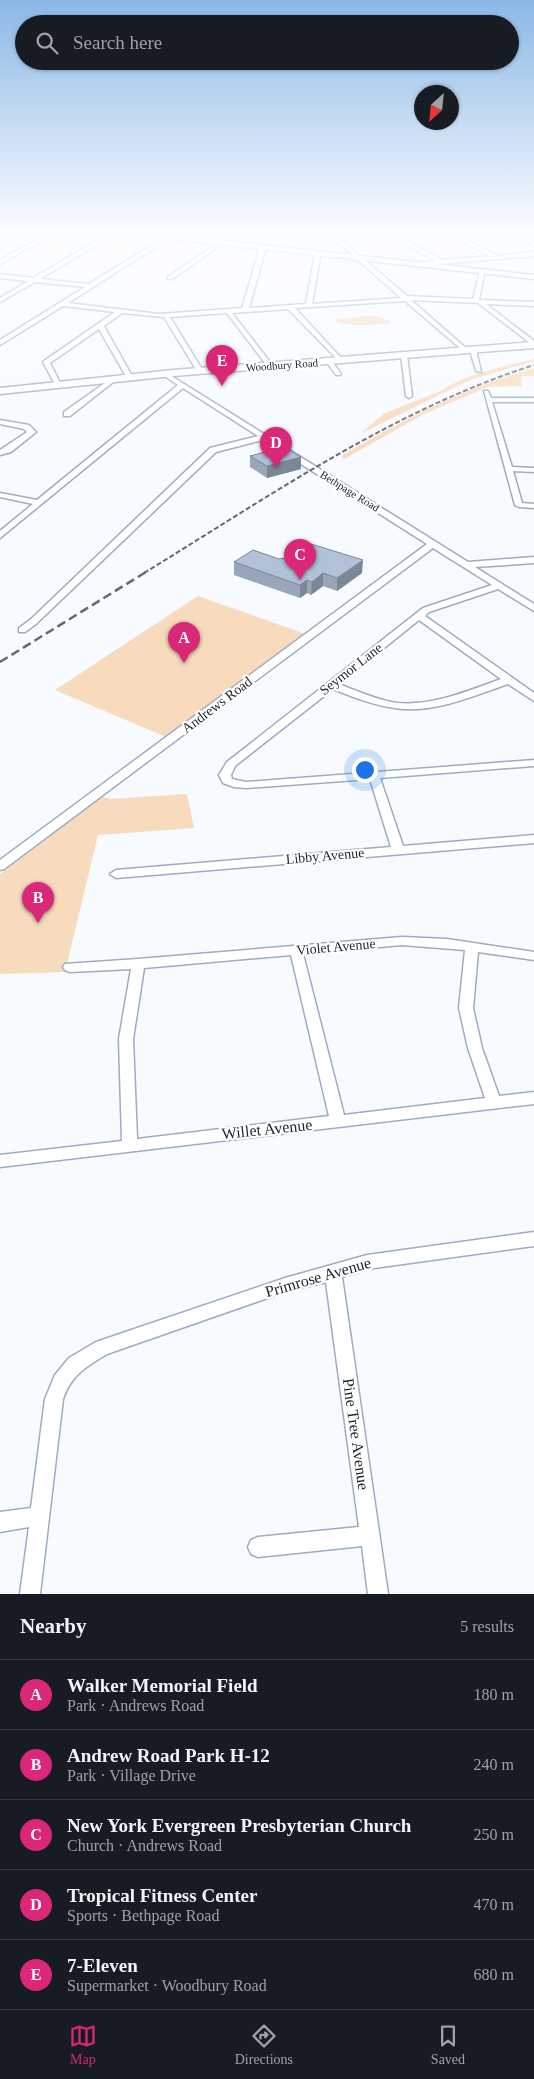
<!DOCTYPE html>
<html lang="en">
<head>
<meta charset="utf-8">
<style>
	body { margin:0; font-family:"Times New Roman",serif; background:#20242c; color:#f1f3f6 }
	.compass { position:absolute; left:414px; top:85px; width:45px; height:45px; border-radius:50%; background:#171b24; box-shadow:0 1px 4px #0004; rotate:207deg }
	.you { position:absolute; left:364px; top:769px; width:18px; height:18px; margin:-12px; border:4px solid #fff; border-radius:50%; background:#1a73e8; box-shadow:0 0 0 8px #1a73e833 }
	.badge { display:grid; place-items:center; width:32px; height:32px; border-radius:50%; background:#db2777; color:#fff; font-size:16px; font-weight:700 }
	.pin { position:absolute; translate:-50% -41px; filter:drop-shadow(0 1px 2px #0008) }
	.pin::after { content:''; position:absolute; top:26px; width:18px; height:15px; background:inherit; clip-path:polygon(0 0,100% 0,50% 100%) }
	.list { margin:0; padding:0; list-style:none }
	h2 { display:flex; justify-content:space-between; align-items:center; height:65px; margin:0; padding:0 20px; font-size:21px }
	h2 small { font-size:16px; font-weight:400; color:#9ea1a6 }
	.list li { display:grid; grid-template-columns:32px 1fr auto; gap:15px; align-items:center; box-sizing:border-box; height:70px; padding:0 20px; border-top:1px solid #363941 }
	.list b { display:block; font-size:19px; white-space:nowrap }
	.list p { margin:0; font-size:16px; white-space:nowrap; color:#9ea1a6 }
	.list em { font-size:16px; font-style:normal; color:#9ea1a6 }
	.icon { flex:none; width:28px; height:28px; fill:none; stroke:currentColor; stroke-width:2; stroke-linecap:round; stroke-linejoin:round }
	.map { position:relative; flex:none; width:534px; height:1594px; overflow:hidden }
	.search { position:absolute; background:#171b24; box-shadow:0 1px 4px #0004; left:15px; right:15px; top:15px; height:55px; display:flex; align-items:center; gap:12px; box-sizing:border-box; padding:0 18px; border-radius:28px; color:#9ea1a6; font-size:19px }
	.sheet { height:415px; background:#171b24 }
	nav { display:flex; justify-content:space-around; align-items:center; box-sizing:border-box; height:70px; border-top:1px solid #363941; background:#171b24; font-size:14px; color:#9ea1a6 }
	nav a { display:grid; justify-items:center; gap:2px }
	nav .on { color:#db2777 }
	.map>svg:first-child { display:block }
	.green { fill:#f8dabc }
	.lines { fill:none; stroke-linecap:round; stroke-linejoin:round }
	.minor-casing { stroke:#9dacc2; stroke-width:3 }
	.secondary-casing { stroke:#9dacc2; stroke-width:3 }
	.minor { fill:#fff; fill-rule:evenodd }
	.secondary { fill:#fff; fill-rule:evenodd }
	.rail-far1 { stroke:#646970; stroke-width:2; stroke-dasharray:5 2.5; stroke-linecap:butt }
	.rail { stroke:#646970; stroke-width:2.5; stroke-dasharray:9 4.5; stroke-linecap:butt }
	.wall { fill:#98a6b9 }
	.shaded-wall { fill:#7c8796 }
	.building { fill:#b1c1d7; stroke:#7c8796 }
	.labels { text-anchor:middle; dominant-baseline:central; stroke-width:4.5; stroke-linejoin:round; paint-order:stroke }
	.far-street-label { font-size:11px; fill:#1d232b; stroke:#fff }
	.street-label { font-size:14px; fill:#1d232b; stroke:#fff }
	.near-street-label { font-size:16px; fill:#1d232b; stroke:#fff }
</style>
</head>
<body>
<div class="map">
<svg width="534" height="1594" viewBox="0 0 534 1594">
	<rect width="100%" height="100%" fill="#f7faff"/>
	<g class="green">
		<path d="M 365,316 L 377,316 L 390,321 L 390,324 C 376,324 344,328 334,320 Z"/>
		<path d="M 534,359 L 534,361 L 470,380 L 360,434 L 385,413 L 441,391 C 465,374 505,366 534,359 Z"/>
		<path d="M 534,368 L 534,376 L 522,376 L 521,386 L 488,387 L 424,414 L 344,459 L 341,456 C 403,420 465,387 534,368 Z"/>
		<path d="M 198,596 L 311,636 L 166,737 L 55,690 Z"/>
		<path d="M 187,794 L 194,828 L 98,835 L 65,972 L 0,974 L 0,874 L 102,797 L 111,799 Z"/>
	</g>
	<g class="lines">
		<defs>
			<g id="minor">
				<path d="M 53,231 L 59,231 L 0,264 L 0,260 Z"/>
				<path d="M 113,231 L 119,231 L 40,279 L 89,284 L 168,235 L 170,238 L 68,303 L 159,314 L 242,308 L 260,248 L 263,246 L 266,248 L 249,308 L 306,304 L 315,253 L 318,251 L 321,253 L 312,304 L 401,298 L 331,236 L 292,231 L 327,233 L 326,231 L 331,231 L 407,296 L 473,299 L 480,271 L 485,270 L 479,300 L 534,302 L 534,306 L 486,304 L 534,341 L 534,346 L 478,303 L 411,300 L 468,350 L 469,351 L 466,353 L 405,301 L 295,308 L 342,359 L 342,361 L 340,362 L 288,309 L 232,313 L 273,366 L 270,368 L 268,367 L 227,313 L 170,317 L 203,371 L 200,373 L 197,371 L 164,317 L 122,313 L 104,326 L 133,378 L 132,379 L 127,378 L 99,329 L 50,363 L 61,385 L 56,386 L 43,362 L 44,361 L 115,312 L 63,306 L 0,345 L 0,340 L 85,287 L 35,282 L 0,302 L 0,298 L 28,281 L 0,278 L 0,274 L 33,278 Z"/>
				<path d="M 385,231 L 391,231 L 442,260 L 490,256 L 445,231 L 451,231 L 497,256 L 534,252 L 534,256 L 417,266 L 415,263 L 435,261 Z"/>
				<path d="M 506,231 L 512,231 L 534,242 L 534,246 Z"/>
				<path d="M 219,242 L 224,243 L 172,279 L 168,279 L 168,277 Z"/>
				<path d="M 473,348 L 476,350 L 481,372 L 476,371 L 470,350 Z"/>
				<path d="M 404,353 L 407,355 L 412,396 L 409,398 L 406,396 L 401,355 Z"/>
				<path d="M 327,360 L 331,360 L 341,374 L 340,375 L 336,375 L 326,361 Z"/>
				<path d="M 165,372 L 468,562 L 534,557 L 534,563 L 475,567 L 534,604 L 534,611 L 498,589 L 429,612 L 425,616 L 534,693 L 534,701 L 508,684 C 473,696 433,714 395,708 C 373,705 353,697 333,689 L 235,766 L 231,775 L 232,779 L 246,782 L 534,760 L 534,766 L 380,778 L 403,846 L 534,835 L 534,843 L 116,878 L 110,874 L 116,870 L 391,847 L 370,779 L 246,788 L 234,787 L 223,783 L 219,775 L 227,762 L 423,608 L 492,585 L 433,548 L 4,869 L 0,870 L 0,860 L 427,544 L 263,440 L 216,452 L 36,624 L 25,632 L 19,632 L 19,628 L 30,620 L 210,448 L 258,436 L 183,388 L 0,538 L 0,531 L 33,504 L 0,497 L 0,493 L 37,500 L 178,385 L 163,375 L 162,374 ZM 419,620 L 501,679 C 468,691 433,706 397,703 C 377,700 357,691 339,684 Z"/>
				<path d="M 112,378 L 117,379 L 70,416 L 64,416 L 64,412 Z"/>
				<path d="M 484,391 L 488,391 L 491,398 L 534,398 L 534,402 L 492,402 L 512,467 L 534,468 L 534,472 L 513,471 L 522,503 L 534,504 L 534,508 L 519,507 L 515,505 Z"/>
				<path d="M 0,420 L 29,425 L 36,432 L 11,452 L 0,455 L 0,450 L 27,432 L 24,429 L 0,424 Z"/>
				<path d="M 402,937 L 447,939 L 534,952 L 534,960 L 478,952 L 473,1008 L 482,1048 L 499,1096 L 534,1092 L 534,1104 L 0,1167 L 0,1155 L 122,1141 L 119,1039 L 131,969 L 70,972 L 65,970 L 63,967 L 65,964 L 138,959 ZM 402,945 L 465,950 L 459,1008 L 468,1048 L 485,1098 L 344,1115 L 303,954 ZM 291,955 L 329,1116 L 137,1139 L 133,1039 L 144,968 Z"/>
				<path d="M 534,1232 L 534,1246 L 367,1269 L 342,1277 L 388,1594 L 368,1594 L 362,1546 L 258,1557 L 251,1554 L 248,1547 L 251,1540 L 258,1537 L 359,1527 L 326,1282 L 285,1292 L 107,1354 C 86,1367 72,1374 63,1399 L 40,1594 L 20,1594 L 29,1527 L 0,1532 L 0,1512 L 31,1508 L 45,1399 L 55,1375 L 69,1358 L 96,1342 L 285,1278 L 367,1255 Z"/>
			</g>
			<g id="secondary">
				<path d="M 110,231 L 136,231 L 534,275 L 534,279 L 114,233 Z"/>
				<path d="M 534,342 L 534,348 L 173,376 L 0,394 L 0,388 L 173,370 Z"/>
			</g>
		</defs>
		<use href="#minor" class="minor-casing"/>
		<use href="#secondary" class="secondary-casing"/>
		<use href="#minor" class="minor"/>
		<use href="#secondary" class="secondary"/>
		<path class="rail-far1" d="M 144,573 C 270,496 393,410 534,365"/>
		<path class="rail" d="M 0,662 L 146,572"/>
	</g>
	<g class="wall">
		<path d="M 250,456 L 301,457 L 301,469 L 267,478 L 250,467 Z"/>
		<path d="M 279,559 L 362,573 L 337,591 L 323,586 L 311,595 L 307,593 L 300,598 L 234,575 L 234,562 Z"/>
	</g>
	<g class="shaded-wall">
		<path d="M 301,457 L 301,469 L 267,478 L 267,466 Z"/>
		<path d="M 363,560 L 362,573 L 337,591 L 337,578 Z"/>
		<path d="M 323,573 L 323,586 L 311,595 L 312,582 Z"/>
		<path d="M 307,580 L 307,593 L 300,598 L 300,585 Z"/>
	</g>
	<g class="building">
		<path d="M 284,447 L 301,457 L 267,466 L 250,456 Z"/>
		<path d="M 308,543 L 363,560 L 337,578 L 323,573 L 312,582 L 307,580 L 300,585 L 234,562 L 253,550 L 279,559 L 285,558 Z"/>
	</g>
	<linearGradient id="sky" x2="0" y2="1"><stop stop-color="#8bb7e7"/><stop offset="0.51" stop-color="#fbfdff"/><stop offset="1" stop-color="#fbfdff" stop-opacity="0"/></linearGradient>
	<rect width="534" height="454" fill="url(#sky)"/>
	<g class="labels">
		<g class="far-street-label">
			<text transform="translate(282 365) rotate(-4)">Woodbury Road</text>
			<text transform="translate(350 491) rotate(32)">Bethpage Road</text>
		</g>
		<g class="street-label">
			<text transform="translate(351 669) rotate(-38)">Seymor Lane</text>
			<text transform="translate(217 705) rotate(-37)">Andrews Road</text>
			<text transform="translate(325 856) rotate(-5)">Libby Avenue</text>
			<text transform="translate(336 947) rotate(-5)">Violet Avenue</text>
		</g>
		<g class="near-street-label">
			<text transform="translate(267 1129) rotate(-6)">Willet Avenue</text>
			<text transform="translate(318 1277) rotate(-16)">Primrose Avenue</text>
			<text transform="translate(356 1434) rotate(82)">Pine Tree Avenue</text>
		</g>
	</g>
</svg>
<svg class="compass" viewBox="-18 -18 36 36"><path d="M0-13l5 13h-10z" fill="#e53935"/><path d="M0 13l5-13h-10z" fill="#9ea1a6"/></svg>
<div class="you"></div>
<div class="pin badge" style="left:184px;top:663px">A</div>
<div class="pin badge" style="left:38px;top:923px">B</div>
<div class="pin badge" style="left:300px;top:580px">C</div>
<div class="pin badge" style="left:276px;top:468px">D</div>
<div class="pin badge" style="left:222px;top:386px">E</div>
<div class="search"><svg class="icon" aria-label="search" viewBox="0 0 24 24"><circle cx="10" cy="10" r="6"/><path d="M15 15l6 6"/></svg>Search here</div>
</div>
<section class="sheet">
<h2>Nearby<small>5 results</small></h2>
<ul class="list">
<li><span class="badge">A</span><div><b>Walker Memorial Field</b><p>Park · Andrews Road</p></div><em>180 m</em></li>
<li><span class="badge">B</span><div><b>Andrew Road Park H-12</b><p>Park · Village Drive</p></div><em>240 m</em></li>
<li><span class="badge">C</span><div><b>New York Evergreen Presbyterian Church</b><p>Church · Andrews Road</p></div><em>250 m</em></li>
<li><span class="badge">D</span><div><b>Tropical Fitness Center</b><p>Sports · Bethpage Road</p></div><em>470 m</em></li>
<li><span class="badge">E</span><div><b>7-Eleven</b><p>Supermarket · Woodbury Road</p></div><em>680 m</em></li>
</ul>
</section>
<nav>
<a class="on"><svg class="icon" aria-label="map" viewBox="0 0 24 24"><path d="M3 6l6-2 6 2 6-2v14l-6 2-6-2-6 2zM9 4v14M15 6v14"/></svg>Map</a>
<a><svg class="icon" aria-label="directions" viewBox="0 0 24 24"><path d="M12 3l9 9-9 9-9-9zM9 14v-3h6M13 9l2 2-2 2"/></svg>Directions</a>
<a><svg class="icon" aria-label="saved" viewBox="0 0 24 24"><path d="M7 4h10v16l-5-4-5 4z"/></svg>Saved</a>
</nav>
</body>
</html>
